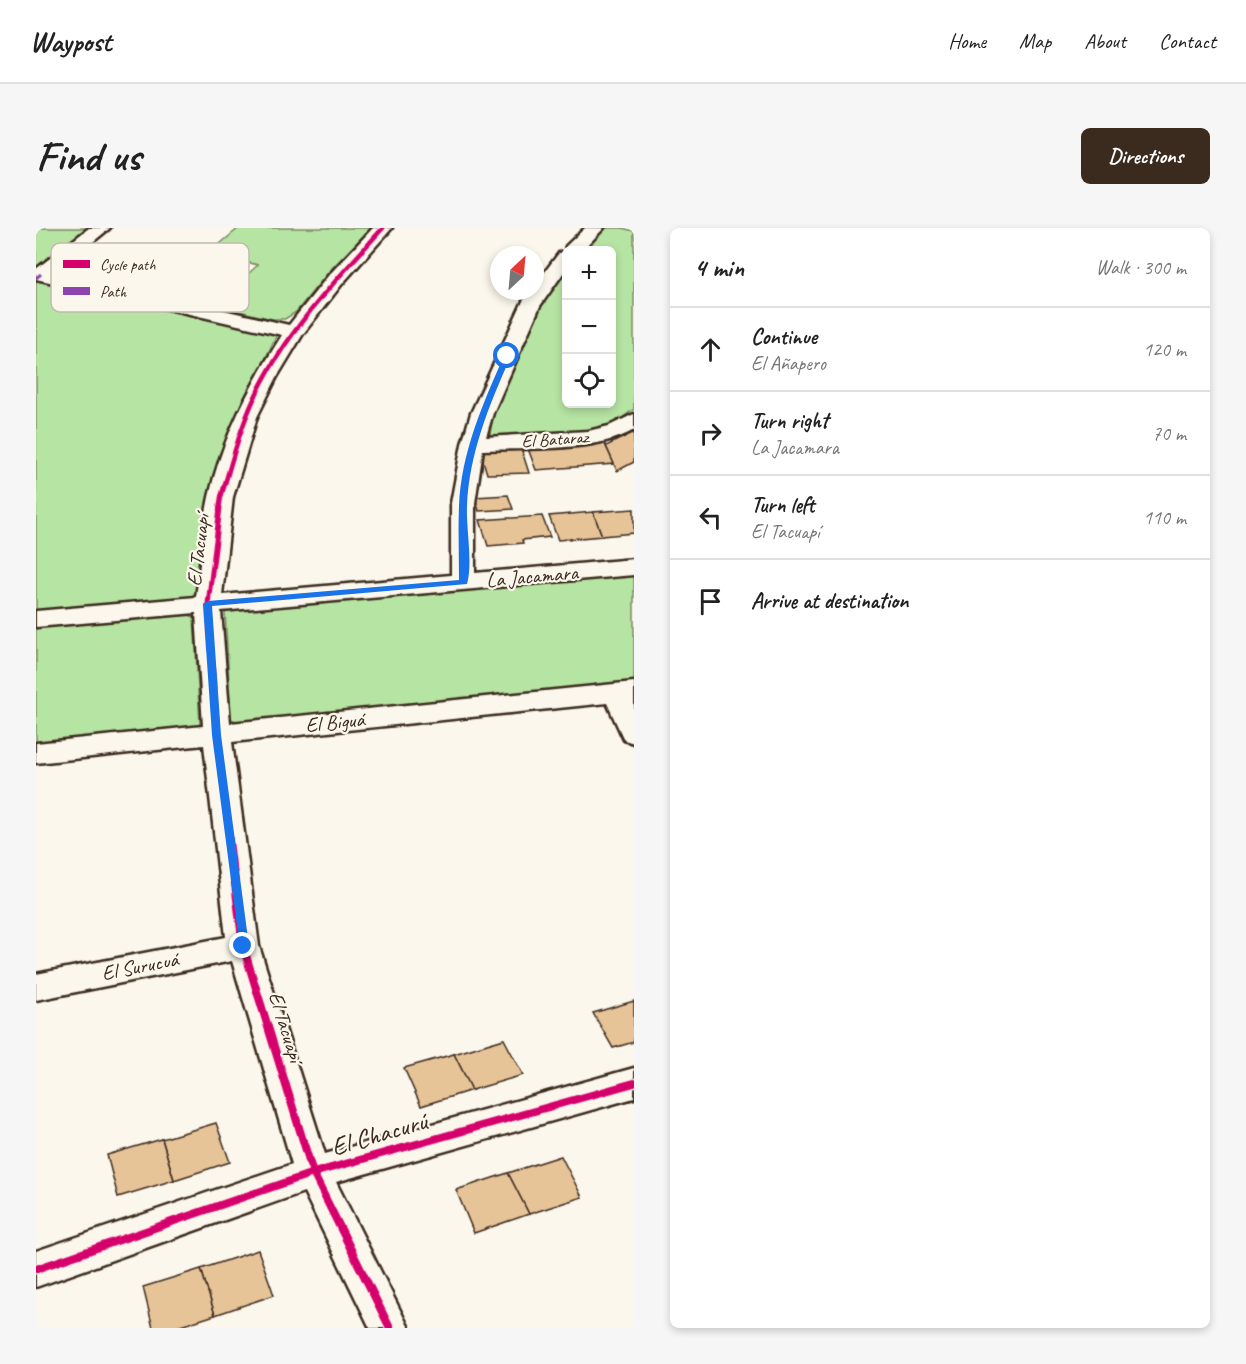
<!DOCTYPE html>
<html lang="en">
<head>
<meta charset="utf-8">
<style>
	body { margin:0; font-family:Caveat,sans-serif; background:#f6f6f6; color:#222 }
	.controls { position:absolute; right:18px; top:18px; display:grid; overflow:hidden; border-radius:9px; box-shadow:0 3px 9px #0003 }
	.controls button { width:54px; height:54px; display:grid; place-items:center; padding:0; border:0; border-bottom:2px solid #e0e0e0; background:#fff; color:#222; font:30px sans-serif }
	.compass { position:absolute; left:454px; top:18px; width:54px; height:54px; border-radius:50%; background:#fff; box-shadow:0 3px 9px #0003; rotate:26deg }
	.stop { position:absolute; width:18px; height:18px; margin:-14px; border:4px solid #1a73e8; border-radius:50%; background:#fff }
	.stop.end { background:#1a73e8; border-color:#fff; box-shadow:0 2px 6px #0008 }
	.list { margin:0; padding:0; list-style:none }
	h2 { display:flex; justify-content:space-between; align-items:center; height:78px; margin:0; padding:0 24px; font-size:26px }
	h2 small { font-size:20px; font-weight:400; color:#767676 }
	.list li { display:grid; grid-template-columns:39px 1fr auto; gap:18px; align-items:center; box-sizing:border-box; height:84px; padding:0 24px; border-top:2px solid #e0e0e0 }
	.list b { display:block; font-size:22px; white-space:nowrap }
	.list p { margin:0; font-size:20px; white-space:nowrap; color:#767676 }
	.list em { font-size:20px; font-style:normal; color:#767676 }
	.icon { flex:none; width:33px; height:33px; fill:none; stroke:currentColor; stroke-width:2; stroke-linecap:round; stroke-linejoin:round }
	.map { position:relative; flex:none; width:598px; height:1100px; overflow:hidden; border-radius:9px }
	header { display:flex; align-items:center; gap:36px; box-sizing:border-box; height:84px; padding:0 30px; background:#fff; border-bottom:2px solid #e0e0e0 }
	header strong { font-size:28px }
	nav { display:flex; gap:33px; margin-inline-start:auto; font-size:21px }
	.intro { display:flex; align-items:center; justify-content:space-between; box-sizing:border-box; height:144px; padding:0 36px }
	h1 { margin:0; font-size:42px }
	.button { padding:15px 27px; border-radius:9px; background:#3b2a1e; color:#fff; font-size:21px; font-weight:700 }
	main { display:flex; gap:36px; padding:0 36px }
	aside { flex:1; background:#fff; border-radius:9px; box-shadow:0 3px 9px #0003 }
	.map>svg:first-child { display:block }
	.green { fill:#b6e4a3; stroke:#788760; stroke-width:1.5 }
	.building { fill:#e7c398; stroke:#3b2a1e; stroke-width:1.5 }
	.lines { fill:none; stroke-linecap:round; stroke-linejoin:round }
	.street-casing { stroke:#3b2a1e; stroke-width:5 }
	.street { fill:#fbf7ec; fill-rule:evenodd }
	.quiet { stroke:#8e44ad; stroke-width:3; stroke-dasharray:7 3; stroke-linecap:butt }
	.cycleway-far2-casing { stroke:#fbf7ec; stroke-width:8 }
	.cycleway-far1-casing { stroke:#fbf7ec; stroke-width:9 }
	.cycleway-casing { stroke:#fbf7ec; stroke-width:11 }
	.cycleway-far2 { stroke:#d6006c; stroke-width:4.5 }
	.cycleway-far1 { stroke:#d6006c; stroke-width:5 }
	.cycleway { stroke:#d6006c; stroke-width:8 }
	.route { fill:#1a73e8 }
	.labels { text-anchor:middle; dominant-baseline:central; stroke-width:4.5; stroke-linejoin:round; paint-order:stroke }
	.far-street-label { font-size:18px; fill:#3b2a1e; stroke:#fbf7ec }
	.street-label { font-size:21px; fill:#3b2a1e; stroke:#fbf7ec }
	.near-street-label { font-size:26px; fill:#3b2a1e; stroke:#fbf7ec }
	.key { fill:#fbf7ec; stroke:#c1baae; stroke-width:1.5 }
	.key-label { font-size:16px; fill:#3b2a1e }
</style>
</head>
<body>
<header>
<strong>Waypost</strong>
<nav><a>Home</a><a>Map</a><a>About</a><a>Contact</a></nav>
</header>
<div class="intro"><h1>Find us</h1><a class="button">Directions</a></div>
<main>
<div class="map">
<svg width="598" height="1100" viewBox="0 0 598 1100">
	<rect width="100%" height="100%" fill="#fbf7ec"/>
	<filter id="ink" filterUnits="userSpaceOnUse"><feTurbulence type="fractalNoise" baseFrequency=".0167" numOctaves="2"/><feDisplacementMap in="SourceGraphic" scale="12" xChannelSelector="R" yChannelSelector="G"/><feConvolveMatrix kernelMatrix="1 2 1 2 8 2 1 2 1" color-interpolation-filters="sRGB"/></filter>
	<g filter="url(#ink)">
		<g class="green">
			<path d="M 0,0 L 55,0 L 0,42 Z"/>
			<path d="M 203,0 L 335,0 L 294,42 L 260,84 L 249,91 L 237,91 L 177,77 L 222,37 L 173,25 Z"/>
			<path d="M 569,0 L 586,0 L 598,3 L 598,181 L 575,198 L 549,204 L 454,207 L 457,186 L 503,80 L 530,42 L 530,176 L 576,176 L 576,22 L 547,22 Z"/>
			<path d="M 0,50 L 239,104 L 241,106 L 201,190 L 163,362 L 151,371 L 0,383 Z"/>
			<path d="M 598,346 L 598,453 L 203,494 L 195,491 L 189,384 Z"/>
			<path d="M 150,386 L 158,389 L 164,497 L 0,516 L 0,399 Z"/>
		</g>
		<g class="building">
			<path d="M 598,204 L 598,234 L 581,243 L 570,218 Z"/>
			<path d="M 567,212 L 578,236 L 500,242 L 491,218 Z"/>
			<path d="M 485,220 L 493,245 L 451,246 L 444,222 Z"/>
			<path d="M 472,267 L 477,281 L 443,283 L 439,269 Z"/>
			<path d="M 598,281 L 598,305 L 566,308 L 557,284 Z"/>
			<path d="M 557,284 L 566,308 L 522,312 L 513,288 Z"/>
			<path d="M 506,288 L 514,309 L 486,312 L 487,315 L 452,318 L 444,292 Z"/>
			<path d="M 598,773 L 598,814 L 577,820 L 557,785 Z"/>
			<path d="M 468,811 L 487,847 L 436,862 L 418,826 Z"/>
			<path d="M 418,826 L 436,862 L 385,878 L 368,840 Z"/>
			<path d="M 180,895 L 194,934 L 138,952 L 126,911 Z"/>
			<path d="M 126,911 L 138,952 L 82,969 L 71,927 Z"/>
			<path d="M 525,928 L 546,969 L 493,986 L 472,945 Z"/>
			<path d="M 472,945 L 493,986 L 438,1005 L 420,962 Z"/>
			<path d="M 222,1022 L 238,1067 L 179,1087 L 165,1041 Z"/>
			<path d="M 165,1041 L 179,1087 L 138,1100 L 117,1100 L 107,1059 Z"/>
		</g>
		<g class="lines">
			<defs>
				<path id="street" d="M 53,0 L 74,0 L 20,44 L 253,97 L 292,48 L 337,0 L 356,0 L 306,56 L 267,106 L 241,149 L 221,189 L 197,269 L 186,367 L 415,347 L 415,275 L 426,216 L 435,185 L 487,73 L 494,63 L 499,63 L 499,57 L 523,25 L 529,24 L 530,18 L 549,0 L 568,0 L 547,22 L 530,22 L 530,41 L 504,78 L 457,185 L 450,209 L 552,203 L 573,198 L 598,186 L 598,202 C 562,224 490,220 447,222 L 439,275 L 439,345 L 598,331 L 598,347 L 185,383 L 194,495 L 598,454 L 598,515 L 588,512 L 571,475 L 196,514 L 223,718 L 289,926 L 598,840 L 598,870 L 300,954 L 373,1100 L 334,1100 L 268,964 L 0,1059 L 0,1023 L 256,936 L 196,733 L 0,772 L 0,746 L 190,709 L 168,517 L 0,535 L 0,515 L 167,498 L 160,385 L 0,399 L 0,383 L 160,369 C 165,336 166,301 173,269 C 186,210 214,158 246,107 L 0,51 L 0,41 Z"/>
			</defs>
			<use href="#street" class="street-casing"/>
			<use href="#street" class="street"/>
			<path class="quiet" d="M 0,50 L 5,46"/>
			<defs>
				<path id="cycleway-far2" d="M 183,282 L 185,269 C 193,243 200,215 210,190 C 238,117 295,57 347,0"/>
				<path id="cycleway-far1" d="M 184,280 L 172,376 L 181,507 L 198,641"/>
				<g id="cycleway">
					<path d="M 197,640 L 207,718 L 277,945 L 354,1100"/>
					<path d="M 0,1041 L 277,945 L 598,855"/>
				</g>
			</defs>
			<use href="#cycleway-far2" class="cycleway-far2-casing"/>
			<use href="#cycleway-far1" class="cycleway-far1-casing"/>
			<use href="#cycleway" class="cycleway-casing"/>
			<use href="#cycleway-far2" class="cycleway-far2"/>
			<use href="#cycleway-far1" class="cycleway-far1"/>
			<use href="#cycleway" class="cycleway"/>
		</g>
	</g>
	<path class="route" d="M 471,126 L 475,128 C 454,175 433,225 431,278 C 430,301 437,335 431,356 L 176,378 L 185,507 L 213,718 L 207,722 L 204,721 L 176,507 L 167,376 L 172,373 L 423,352 C 423,327 422,302 423,278 C 425,225 447,175 468,128 Z"/>
	<g class="labels">
		<g class="far-street-label">
			<text transform="translate(519 211) rotate(-4)">El Bataraz</text>
		</g>
		<g class="street-label">
			<text transform="translate(162 322) rotate(-83)">El Tacuapí</text>
			<text transform="translate(496 348) rotate(-5)">La Jacamara</text>
			<text transform="translate(299 494) rotate(-6)">El Biguá</text>
			<text transform="translate(104 738) rotate(-11)">El Surucuá</text>
			<text transform="translate(250 799) rotate(73)">El Tacuapí</text>
		</g>
		<g class="near-street-label">
			<text transform="translate(343 906) rotate(-16)">El Chacurú</text>
		</g>
	</g>
	<rect x="15" y="15" width="198" height="69" rx="9" class="key"/>
	<rect x="27" y="32" width="27" height="8" fill="#d6006c"/>
	<rect x="27" y="59" width="27" height="8" fill="#8e44ad"/>
	<g class="key-label">
		<text x="64" y="42">Cycle path</text>
		<text x="64" y="69">Path</text>
	</g>
</svg>
<div class="controls">
<button>+</button>
<button>−</button>
<button><svg class="icon" aria-label="locate" viewBox="0 0 24 24"><circle cx="12" cy="12" r="6"/><path d="M12 2v4M12 18v4M2 12h4M18 12h4"/></svg></button>
</div>
<svg class="compass" viewBox="-18 -18 36 36"><path d="M0-13l5 13h-10z" fill="#e53935"/><path d="M0 13l5-13h-10z" fill="#767676"/></svg>
<div class="stop" style="left:471px;top:128px"></div>
<div class="stop end" style="left:207px;top:718px"></div>
</div>
<aside>
<h2>4 min<small>Walk · 300 m</small></h2>
<ul class="list">
<li><svg class="icon" aria-label="ahead" viewBox="0 0 24 24"><path d="M12 20V5M6 11l6-6 6 6"/></svg><div><b>Continue</b><p>El Añapero</p></div><em>120 m</em></li>
<li><svg class="icon" aria-label="right" viewBox="0 0 24 24"><path d="M7 20v-9h11M14 6l5 5-5 5"/></svg><div><b>Turn right</b><p>La Jacamara</p></div><em>70 m</em></li>
<li><svg class="icon" aria-label="left" viewBox="0 0 24 24"><path d="M17 20v-9H6M10 6l-5 5 5 5"/></svg><div><b>Turn left</b><p>El Tacuapí</p></div><em>110 m</em></li>
<li><svg class="icon" aria-label="arrive" viewBox="0 0 24 24"><path d="M6 21V4h12l-3 4 3 4H6"/></svg><div><b>Arrive at destination</b></div></li>
</ul>
</aside>
</main>
</body>
</html>
